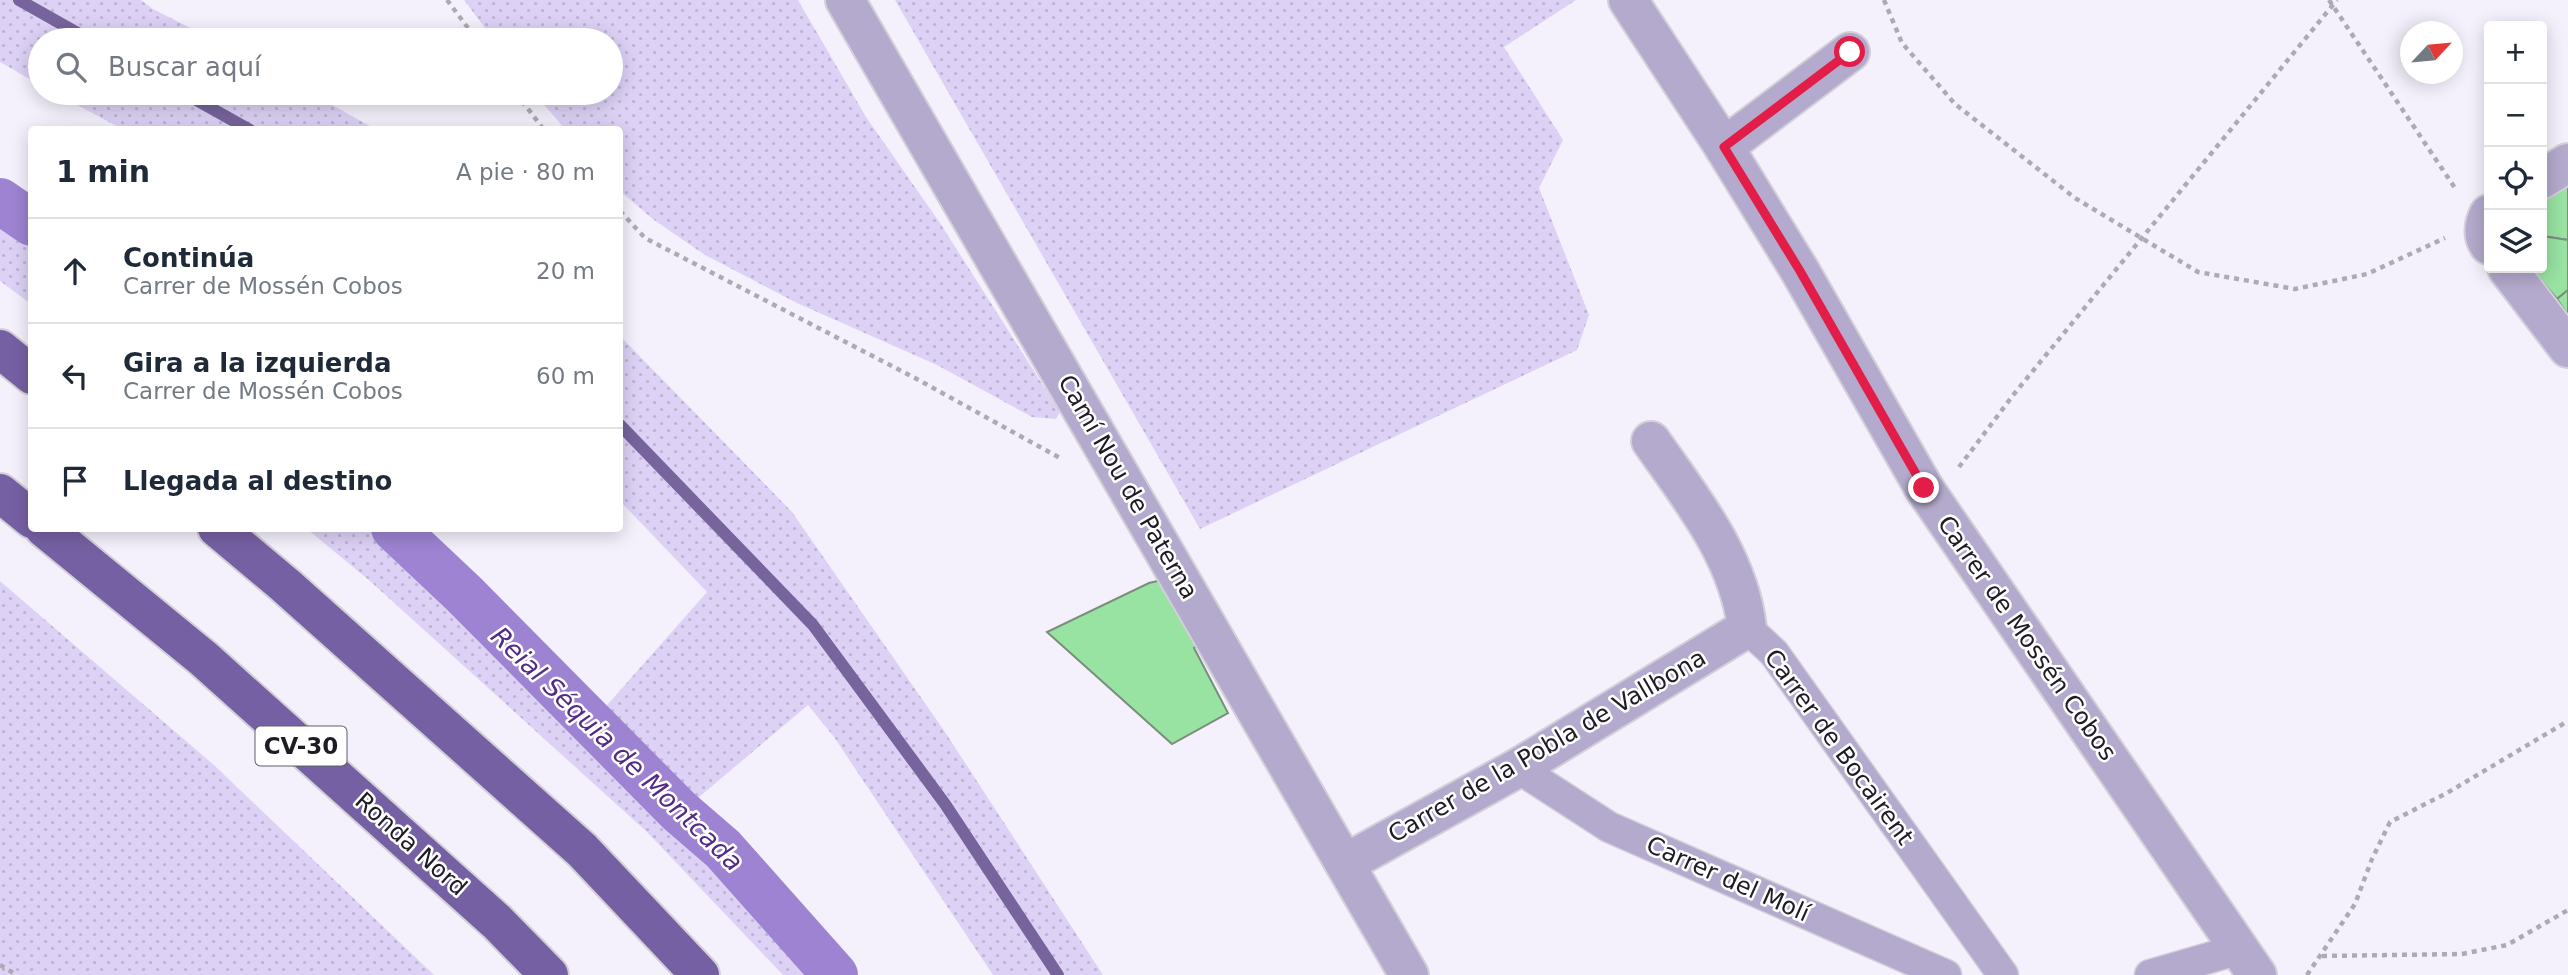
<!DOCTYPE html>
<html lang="es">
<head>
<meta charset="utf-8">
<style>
	body { margin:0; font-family:"DejaVu Sans",sans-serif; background:#f6f6f7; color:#1f2937 }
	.controls { position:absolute; right:21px; top:21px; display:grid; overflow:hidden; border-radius:7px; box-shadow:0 4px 18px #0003 }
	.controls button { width:63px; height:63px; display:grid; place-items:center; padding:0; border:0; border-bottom:2px solid #e0e1e3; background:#fff; color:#1f2937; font:35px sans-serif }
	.compass { position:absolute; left:2400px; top:21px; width:63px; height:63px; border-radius:50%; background:#fff; box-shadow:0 4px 18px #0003; rotate:64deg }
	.stop { position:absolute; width:21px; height:21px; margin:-16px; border:5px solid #e11d48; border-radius:50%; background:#fff }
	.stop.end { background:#e11d48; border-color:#fff; box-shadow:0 2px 7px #0008 }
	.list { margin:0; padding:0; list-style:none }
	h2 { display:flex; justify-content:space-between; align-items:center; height:91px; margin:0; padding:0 28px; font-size:30px }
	h2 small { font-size:23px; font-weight:400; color:#747a83 }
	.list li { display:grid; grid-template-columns:46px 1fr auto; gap:21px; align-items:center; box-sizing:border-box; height:105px; padding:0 28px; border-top:2px solid #e0e1e3 }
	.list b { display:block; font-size:26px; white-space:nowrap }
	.list p { margin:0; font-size:23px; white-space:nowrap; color:#747a83 }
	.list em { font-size:23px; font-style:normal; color:#747a83 }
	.icon { flex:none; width:38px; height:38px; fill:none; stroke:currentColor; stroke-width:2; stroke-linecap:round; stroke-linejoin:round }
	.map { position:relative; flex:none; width:2568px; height:975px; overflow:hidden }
	.search { position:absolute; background:#fff; box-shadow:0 4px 18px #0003; left:28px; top:28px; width:595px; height:77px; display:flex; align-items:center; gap:18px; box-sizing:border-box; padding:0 24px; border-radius:38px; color:#747a83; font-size:26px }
	.panel { position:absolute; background:#fff; box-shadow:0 4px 18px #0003; left:28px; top:126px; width:595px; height:406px; border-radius:7px }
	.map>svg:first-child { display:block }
	.grass { fill:url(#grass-dots) }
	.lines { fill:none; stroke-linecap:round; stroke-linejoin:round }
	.stream { stroke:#77649d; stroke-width:12 }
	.canal { stroke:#9d83d1; stroke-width:46 }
	.building { fill:#98e2a2; stroke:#7a8e7c; stroke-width:2 }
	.pedestrian-casing { stroke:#d2cfd9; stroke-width:33 }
	.minor-casing { stroke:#d2cfd9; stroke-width:42 }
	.tertiary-casing { stroke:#d2cfd9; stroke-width:42 }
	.trunk-casing { stroke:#d2cfd9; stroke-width:42 }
	.path { stroke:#adaab4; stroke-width:4.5; stroke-dasharray:5 5; stroke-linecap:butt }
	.pedestrian { stroke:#b4aacd; stroke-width:30 }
	.minor { stroke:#b4aacd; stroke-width:38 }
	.tertiary { stroke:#b4aacd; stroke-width:38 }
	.trunk { stroke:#7660a4; stroke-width:38 }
	.route { stroke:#e11d48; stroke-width:9 }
	.labels { text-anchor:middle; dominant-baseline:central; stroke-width:5; stroke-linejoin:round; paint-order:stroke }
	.shield { fill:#fff; stroke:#625f66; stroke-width:2 }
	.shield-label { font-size:23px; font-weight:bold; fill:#1e1b24 }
	.street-label { font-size:24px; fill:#1e1b24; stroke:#fff }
	.water-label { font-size:26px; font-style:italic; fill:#512b86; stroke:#fff }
</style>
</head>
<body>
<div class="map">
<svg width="2568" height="975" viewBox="0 0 2568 975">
	<defs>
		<pattern id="grass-dots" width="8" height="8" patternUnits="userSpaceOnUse" patternTransform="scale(1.75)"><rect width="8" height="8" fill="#ddd2f6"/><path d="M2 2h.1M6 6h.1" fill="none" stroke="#bdb4d3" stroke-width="1.8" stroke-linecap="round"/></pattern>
	</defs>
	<rect width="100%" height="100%" fill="#f4f1fc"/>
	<g class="grass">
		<path d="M 0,0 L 141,0 L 153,9 L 214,40 L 40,40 L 40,85 L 0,62 Z"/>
		<path d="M 464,0 L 798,0 L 866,117 L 940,223 L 1060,412 L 1056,419 L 1032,417 L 937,365 L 797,303 L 705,255 L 654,220 L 620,191 L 620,130 L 565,129 L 534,93 L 611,93 L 611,40 L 494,40 Z"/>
		<path d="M 895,0 L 1576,0 L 1504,47 L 1563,140 L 1539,188 L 1589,315 L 1577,350 L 1200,529 Z"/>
		<path d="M 55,93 L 311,93 L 375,129 L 122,129 Z"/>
		<path d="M 0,186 L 31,208 L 31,304 L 0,281 Z"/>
		<path d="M 620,336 L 792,512 L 945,732 L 1103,975 L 993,975 L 834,737 L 808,705 L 692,803 L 726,831 L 851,975 L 783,975 L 647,832 L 370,581 L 307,529 L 424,529 L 601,712 L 707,592 L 620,501 Z"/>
		<path d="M 0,581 L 215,766 L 434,975 L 0,975 Z"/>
	</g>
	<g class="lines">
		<g class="stream">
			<path d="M 19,0 L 90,40"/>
			<path d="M 184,93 L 250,130"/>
			<path d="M 620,425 L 813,625 L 945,804 L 1058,975"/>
		</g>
		<g class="canal">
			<path d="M 0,201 L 32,223"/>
			<path d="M 394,528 L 464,594 L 679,811 L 723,849 L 835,975"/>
		</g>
	</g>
	<g class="building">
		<path d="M 2568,185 L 2568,240 L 2542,236 L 2542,201 Z"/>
		<path d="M 2542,236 L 2568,240 L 2568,290 L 2557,299 L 2531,268 L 2542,268 Z"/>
		<path d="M 2568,290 L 2568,315 L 2557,299 Z"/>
		<path d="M 1162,580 L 1198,645 L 1194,648 L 1228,713 L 1172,744 L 1047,632 L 1149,583 Z"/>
	</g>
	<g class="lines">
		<defs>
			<g id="pedestrian">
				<path d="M 1747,628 L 1774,653 L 2003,975"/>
				<path d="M 1518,768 L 1609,827 L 1946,975"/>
				<path d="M 2150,975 L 2240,949"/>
			</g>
			<g id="minor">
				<path d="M 1628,0 L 1724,147 L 1800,271 L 1924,488 L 2257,975"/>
				<path d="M 1724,147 L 1850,52"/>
				<path d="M 2542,179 L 2568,163"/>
				<path d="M 2489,214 C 2484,224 2482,236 2489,245"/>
				<path d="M 2507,268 L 2568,348"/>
				<path d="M 1346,863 L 1518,768 L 1747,628 C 1739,557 1691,498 1651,441"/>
			</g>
			<path id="tertiary" d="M 845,0 L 1409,975"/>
			<g id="trunk">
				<path d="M 0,349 L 32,375"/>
				<path d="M 0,493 L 32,519"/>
				<path d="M 44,528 L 204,659 L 497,922 L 549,975"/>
				<path d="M 217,528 L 285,585 L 582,850 L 700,975"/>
			</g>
		</defs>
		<use href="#pedestrian" class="pedestrian-casing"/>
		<use href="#minor" class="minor-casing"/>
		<use href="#tertiary" class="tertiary-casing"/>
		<use href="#trunk" class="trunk-casing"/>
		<g class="path">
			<path d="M 447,0 L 477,40"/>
			<path d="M 1884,0 L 1902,43 L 1955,104 L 2075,198 L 2198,272 L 2295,289 L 2367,274 L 2445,238"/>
			<path d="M 2329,0 L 2457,191"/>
			<path d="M 516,93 L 544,130"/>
			<path d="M 620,211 L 645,238 L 915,378 L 1060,458"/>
			<path d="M 1959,467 L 2014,394 L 2337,0"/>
			<path d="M 2322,956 L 2462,954 L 2507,945 L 2568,910"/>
			<path d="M 0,965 L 17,975"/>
			<path d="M 2307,975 L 2355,904 L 2372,859 L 2390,822 L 2447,793 L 2568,721"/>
		</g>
		<use href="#pedestrian" class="pedestrian"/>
		<use href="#minor" class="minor"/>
		<use href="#tertiary" class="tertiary"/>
		<use href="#trunk" class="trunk"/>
	</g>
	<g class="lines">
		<path class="route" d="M 1850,52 L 1724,147 L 1800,271 L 1924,488"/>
	</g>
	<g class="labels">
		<rect class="shield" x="255.5" y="726.5" width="91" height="39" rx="5"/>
		<g class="shield-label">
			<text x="301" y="746">CV-30</text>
		</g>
		<g class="street-label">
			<text transform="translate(1128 487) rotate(60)">Camí Nou de Paterna</text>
			<text transform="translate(2027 638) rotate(55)">Carrer de Mossén Cobos</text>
			<text transform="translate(1547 746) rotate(-30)">Carrer de la Pobla de Vallbona</text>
			<text transform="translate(1839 747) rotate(54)">Carrer de Bocairent</text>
			<text transform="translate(411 844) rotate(42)">Ronda Nord</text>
			<text transform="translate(1728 879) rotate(24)">Carrer del Molí</text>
		</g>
		<g class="water-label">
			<text transform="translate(617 749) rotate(44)">Reial Séquia de Montcada</text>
		</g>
	</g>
</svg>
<div class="controls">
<button>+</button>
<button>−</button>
<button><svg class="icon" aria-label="locate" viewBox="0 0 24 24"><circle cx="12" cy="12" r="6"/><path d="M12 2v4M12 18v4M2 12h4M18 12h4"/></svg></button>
<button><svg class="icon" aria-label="layers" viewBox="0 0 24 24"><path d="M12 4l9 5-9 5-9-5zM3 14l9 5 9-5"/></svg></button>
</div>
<svg class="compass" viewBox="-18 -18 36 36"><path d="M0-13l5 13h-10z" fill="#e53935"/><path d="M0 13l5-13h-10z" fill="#747a83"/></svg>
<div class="stop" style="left:1850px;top:52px"></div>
<div class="stop end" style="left:1924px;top:488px"></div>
<div class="search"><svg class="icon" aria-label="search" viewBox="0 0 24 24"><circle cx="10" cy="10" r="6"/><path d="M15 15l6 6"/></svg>Buscar aquí</div>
<section class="panel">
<h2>1 min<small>A pie · 80 m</small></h2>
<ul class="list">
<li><svg class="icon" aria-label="ahead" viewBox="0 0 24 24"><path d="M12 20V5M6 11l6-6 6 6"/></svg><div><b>Continúa</b><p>Carrer de Mossén Cobos</p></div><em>20 m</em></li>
<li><svg class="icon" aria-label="left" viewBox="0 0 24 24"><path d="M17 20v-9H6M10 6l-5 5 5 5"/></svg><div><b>Gira a la izquierda</b><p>Carrer de Mossén Cobos</p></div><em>60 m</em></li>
<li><svg class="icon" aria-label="arrive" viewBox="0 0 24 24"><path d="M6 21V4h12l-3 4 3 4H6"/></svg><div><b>Llegada al destino</b></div></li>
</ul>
</section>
</div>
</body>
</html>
